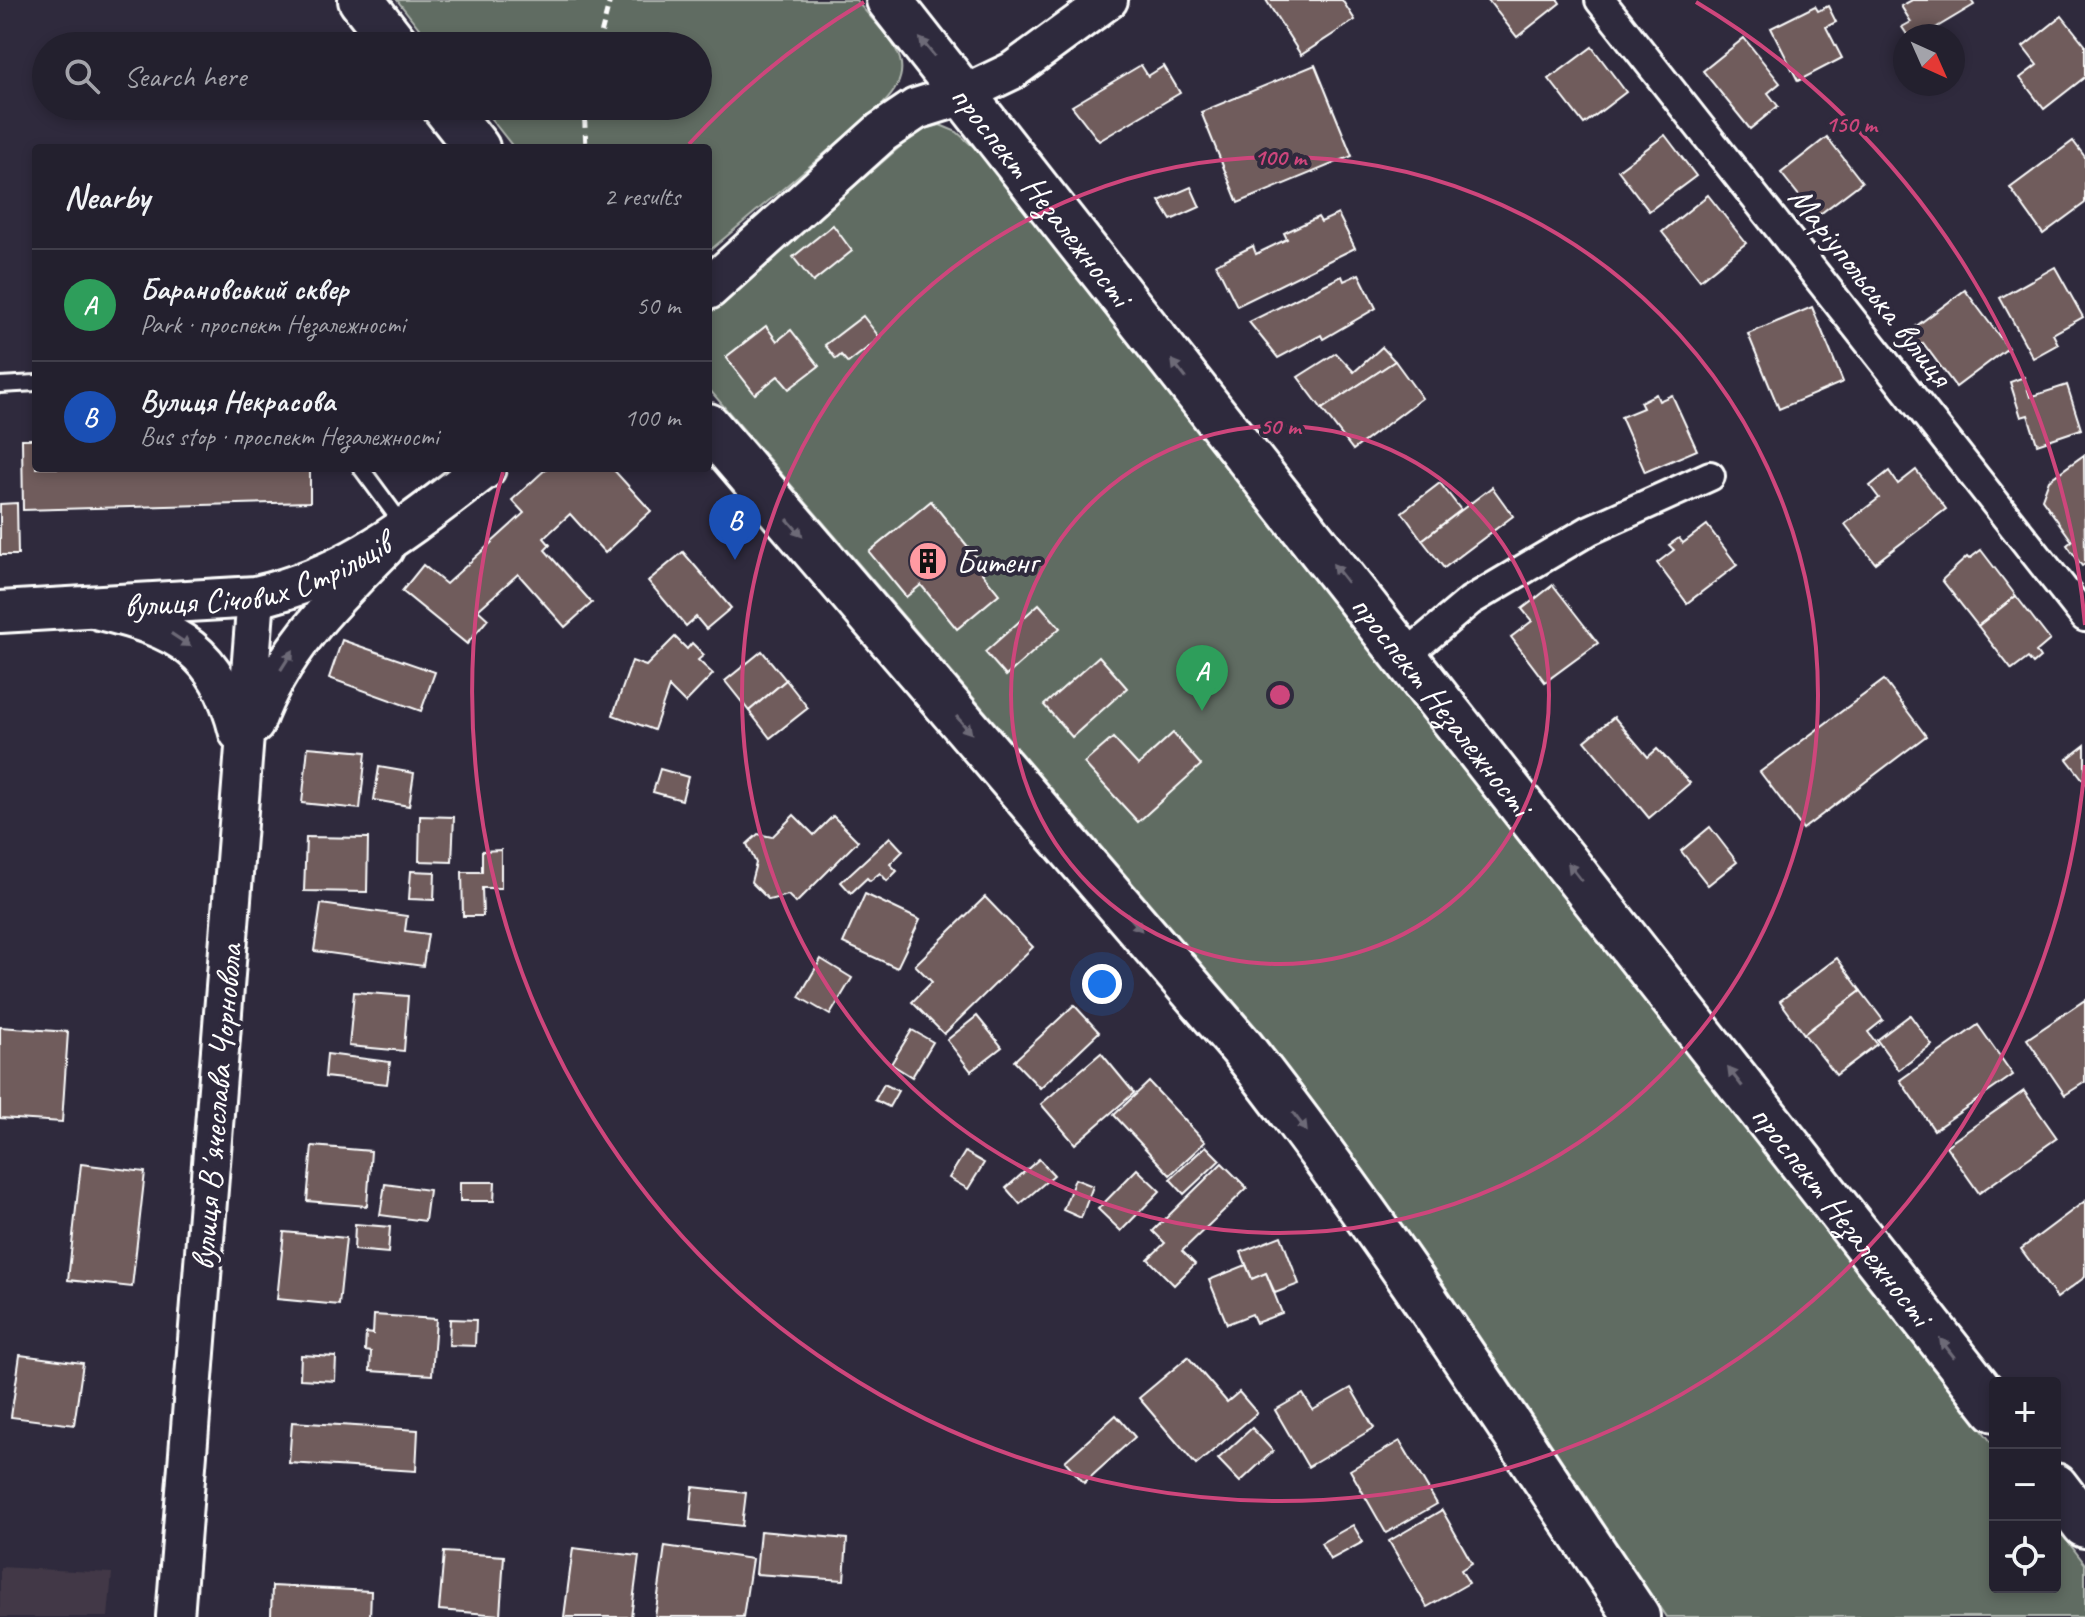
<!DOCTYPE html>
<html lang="en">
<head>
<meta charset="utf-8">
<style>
	body { margin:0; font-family:Caveat,sans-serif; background:#2b2836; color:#f1f3f6 }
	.controls { position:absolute; right:24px; bottom:24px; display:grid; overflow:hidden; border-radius:8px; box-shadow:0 4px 12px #0003 }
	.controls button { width:72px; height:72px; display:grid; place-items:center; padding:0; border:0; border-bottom:2px solid #403e4a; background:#23202e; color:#f1f3f6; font:40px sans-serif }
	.compass { position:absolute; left:1893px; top:24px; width:72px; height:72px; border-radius:50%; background:#23202e; box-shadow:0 4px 12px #0003; rotate:135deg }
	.you { position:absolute; left:1102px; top:984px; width:28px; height:28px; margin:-20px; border:6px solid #fff; border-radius:50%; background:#1a73e8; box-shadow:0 0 0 12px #1a73e833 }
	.badge { display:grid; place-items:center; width:52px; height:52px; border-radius:50%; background:#ff9aa2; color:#fff; font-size:26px; font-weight:700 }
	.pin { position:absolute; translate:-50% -66px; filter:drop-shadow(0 2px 4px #0008) }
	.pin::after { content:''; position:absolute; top:42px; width:28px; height:24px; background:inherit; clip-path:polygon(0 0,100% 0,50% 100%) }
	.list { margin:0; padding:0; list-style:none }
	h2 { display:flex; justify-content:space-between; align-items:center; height:104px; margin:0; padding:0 32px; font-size:34px }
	h2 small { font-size:26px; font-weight:400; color:#a3a3aa }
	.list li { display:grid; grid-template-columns:52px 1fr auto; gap:24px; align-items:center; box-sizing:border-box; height:112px; padding:0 32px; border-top:2px solid #403e4a }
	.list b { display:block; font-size:30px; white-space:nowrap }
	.list p { margin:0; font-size:26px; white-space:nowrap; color:#a3a3aa }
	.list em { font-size:26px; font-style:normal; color:#a3a3aa }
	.icon { flex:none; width:44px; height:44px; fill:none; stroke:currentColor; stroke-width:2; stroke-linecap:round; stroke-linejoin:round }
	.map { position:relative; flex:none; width:2085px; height:1617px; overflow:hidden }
	.search { position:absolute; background:#23202e; box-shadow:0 4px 12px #0003; left:32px; top:32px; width:680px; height:88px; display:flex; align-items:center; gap:20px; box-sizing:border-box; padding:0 28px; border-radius:44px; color:#a3a3aa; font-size:30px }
	.panel { position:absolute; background:#23202e; box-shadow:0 4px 12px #0003; left:32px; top:144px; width:680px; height:328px; border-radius:8px }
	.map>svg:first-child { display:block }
	.built { fill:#423946 }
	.green { fill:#606c62; stroke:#b0b6b0; stroke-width:2 }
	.building { fill:#6f5b5c; stroke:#fff; stroke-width:2 }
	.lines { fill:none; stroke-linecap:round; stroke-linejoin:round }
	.service-casing { stroke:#fff; stroke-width:20 }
	.minor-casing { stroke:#fff; stroke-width:34 }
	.tertiary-casing { stroke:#fff; stroke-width:42 }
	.secondary-casing { stroke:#fff; stroke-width:46 }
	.primary-casing { stroke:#fff; stroke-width:50 }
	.path { stroke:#fff; stroke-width:5; stroke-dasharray:8 6; stroke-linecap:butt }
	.service { stroke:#2f2a3d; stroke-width:14 }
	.minor { stroke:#2f2a3d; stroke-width:28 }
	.tertiary { stroke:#2f2a3d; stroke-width:36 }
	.secondary { stroke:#2f2a3d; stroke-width:40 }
	.primary { stroke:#2f2a3d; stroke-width:44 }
	.oneway { fill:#6d6a77 }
	.ring { fill:none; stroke:#ce467c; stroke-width:4 }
	.labels { text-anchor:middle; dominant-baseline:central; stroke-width:8; stroke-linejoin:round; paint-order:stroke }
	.street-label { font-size:34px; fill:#fff; stroke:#2f2a3d }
	.poi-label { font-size:34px; fill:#fff; stroke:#2f2a3d; text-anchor:start }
	.centre { fill:#ce467c; stroke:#2f2a3d; stroke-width:4 }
	.ring-label { font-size:24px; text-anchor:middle; font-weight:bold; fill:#ce467c; stroke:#2f2a3d; stroke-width:8; stroke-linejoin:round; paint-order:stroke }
</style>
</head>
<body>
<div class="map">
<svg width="2085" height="1617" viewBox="0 0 2085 1617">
	<rect width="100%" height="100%" fill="#2f2a3d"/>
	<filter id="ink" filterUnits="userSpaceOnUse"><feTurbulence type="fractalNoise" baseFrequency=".0125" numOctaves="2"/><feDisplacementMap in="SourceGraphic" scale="16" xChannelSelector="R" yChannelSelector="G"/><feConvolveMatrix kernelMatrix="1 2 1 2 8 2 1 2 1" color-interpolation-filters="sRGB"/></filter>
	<g filter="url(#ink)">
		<path class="built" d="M 0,1567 L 112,1573 L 108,1617 L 0,1617 Z"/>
		<g class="green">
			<path d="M 397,0 L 856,0 C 884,36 926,62 883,104 L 708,252 L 708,148 L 514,148 L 481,106 L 698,106 L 698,46 L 433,46 Z"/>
			<path d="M 940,125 L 957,132 L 977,150 L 1715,1085 L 1995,1447 L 1995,1587 L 2055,1587 L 2055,1525 L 2085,1564 L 2085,1617 L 1666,1617 C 1534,1420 1407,1219 1261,1033 L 708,388 L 708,314 L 918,131 Z"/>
		</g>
		<g class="building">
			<path d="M 1266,0 L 1342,0 L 1355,20 L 1301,55 Z"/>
			<path d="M 1488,0 L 1558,0 L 1560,3 L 1517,37 Z"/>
			<path d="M 1912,0 L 1971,0 L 1974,5 L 1922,36 L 1908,36 L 1902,27 L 1911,22 L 1901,6 Z"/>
			<path d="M 1815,6 L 1818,11 L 1828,6 L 1836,22 L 1826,27 L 1842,58 L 1798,81 L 1771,28 Z"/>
			<path d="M 2062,16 L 2085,45 L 2085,77 L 2044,109 L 2020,78 L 2037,65 L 2023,47 Z"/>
			<path d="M 1744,38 L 1780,83 L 1768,93 L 1778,106 L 1750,129 L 1703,71 Z"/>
			<path d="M 1592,47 L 1626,92 L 1584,124 L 1549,79 Z"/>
			<path d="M 1141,65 L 1148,76 L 1164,66 L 1180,93 L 1099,141 L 1072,106 Z"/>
			<path d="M 1315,65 L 1352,156 L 1238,203 L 1201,112 Z"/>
			<path d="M 1665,135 L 1696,176 L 1649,211 L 1618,170 Z"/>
			<path d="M 1827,137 L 1862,182 L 1816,217 L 1781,173 Z"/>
			<path d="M 2073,141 L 2085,157 L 2085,203 L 2043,234 L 2010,188 Z"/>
			<path d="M 1191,187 L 1200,207 L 1171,220 L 1159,201 Z"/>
			<path d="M 1708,195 L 1746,243 L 1700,280 L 1662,232 Z"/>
			<path d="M 1338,214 L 1355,248 L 1237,306 L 1216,264 L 1253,246 L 1256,254 L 1287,239 L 1284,233 L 1318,217 L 1321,222 Z"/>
			<path d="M 833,225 L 852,251 L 813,282 L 793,257 Z"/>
			<path d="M 2055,267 L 2083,317 L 2053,334 L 2058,344 L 2033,358 L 2000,298 Z"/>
			<path d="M 1359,274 L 1376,308 L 1323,339 L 1321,335 L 1278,358 L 1249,322 L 1342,276 L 1344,281 Z"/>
			<path d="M 1965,290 L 2008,348 L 1956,387 L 1923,343 L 1914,350 L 1903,336 Z"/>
			<path d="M 1812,307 L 1843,382 L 1779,409 L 1748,334 Z"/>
			<path d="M 863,316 L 880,338 L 848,363 L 841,355 L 836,359 L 825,345 Z"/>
			<path d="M 766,326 L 777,341 L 791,330 L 819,366 L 789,389 L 778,376 L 755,394 L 726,357 Z"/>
			<path d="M 1382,347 L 1395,361 L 1322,409 L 1298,377 L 1336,353 L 1354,372 Z"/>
			<path d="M 1395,361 L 1422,398 L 1353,450 L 1322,409 Z"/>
			<path d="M 2024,377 L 2030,397 L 2067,385 L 2081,429 L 2037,444 L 2028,415 L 2021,417 L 2010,382 Z"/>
			<path d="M 1656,394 L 1659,401 L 1672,395 L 1697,450 L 1645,472 L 1621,417 L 1643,408 L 1640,402 Z"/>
			<path d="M 22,439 L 36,439 L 36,468 L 310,468 L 310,502 L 23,510 Z"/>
			<path d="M 2084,455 L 2085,564 L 2082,566 L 2067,545 L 2072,541 L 2042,499 L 2049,480 Z"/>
			<path d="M 547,468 L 612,468 L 651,511 L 605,553 L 570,514 L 544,538 L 550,545 L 545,550 L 592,603 L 565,627 L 518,574 L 478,610 L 488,619 L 467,644 L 402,591 L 423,565 L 446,584 L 524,513 L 512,500 Z"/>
			<path d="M 1916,470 L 1946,509 L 1875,563 L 1845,524 L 1879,498 L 1870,486 L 1889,471 L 1898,484 Z"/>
			<path d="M 1440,483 L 1461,510 L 1422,540 L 1402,512 Z"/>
			<path d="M 1492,487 L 1513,516 L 1444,568 L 1422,540 Z"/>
			<path d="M 931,501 L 986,569 L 982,573 L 999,594 L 957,629 L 921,585 L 906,597 L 869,552 Z"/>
			<path d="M 17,503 L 18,555 L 0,555 L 0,504 Z"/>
			<path d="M 1707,525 L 1737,565 L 1687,603 L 1657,563 L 1674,550 L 1669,545 L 1679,538 L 1683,543 Z"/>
			<path d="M 1981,550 L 2016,596 L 1978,626 L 1942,580 L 1967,557 L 1969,559 Z"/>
			<path d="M 683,552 L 731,608 L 706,629 L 696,617 L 686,626 L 648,581 Z"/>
			<path d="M 1553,585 L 1598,643 L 1545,682 L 1511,637 L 1532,621 L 1522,609 Z"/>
			<path d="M 2016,596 L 2050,640 L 2036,652 L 2040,658 L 2033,664 L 2028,658 L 2012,670 L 1978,626 Z"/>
			<path d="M 1039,604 L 1060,628 L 1006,676 L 985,652 Z"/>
			<path d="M 675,637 L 687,649 L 692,643 L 704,655 L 698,660 L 713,674 L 685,703 L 669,687 L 654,730 L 613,715 L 632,661 L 646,666 Z"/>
			<path d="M 342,640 L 435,672 L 421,711 L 329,678 Z"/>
			<path d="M 762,651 L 786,680 L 749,711 L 725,681 Z"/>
			<path d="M 1099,656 L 1127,688 L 1072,737 L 1044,705 Z"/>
			<path d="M 786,680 L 808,708 L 770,738 L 749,711 Z"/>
			<path d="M 1884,680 L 1926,736 L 1803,829 L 1760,772 Z"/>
			<path d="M 1614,717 L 1648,757 L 1657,749 L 1690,783 L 1649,818 L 1585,741 Z"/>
			<path d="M 1173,733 L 1201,765 L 1138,822 L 1084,763 L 1113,738 L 1138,765 Z"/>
			<path d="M 2085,745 L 2085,782 L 2067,759 Z"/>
			<path d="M 308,747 L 366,752 L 360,809 L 302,803 Z"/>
			<path d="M 379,767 L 414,773 L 409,806 L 374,800 Z"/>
			<path d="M 660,769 L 688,777 L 682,800 L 653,792 Z"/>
			<path d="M 794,815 L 814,835 L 833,816 L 858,841 L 796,903 L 788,895 L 769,900 L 751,882 L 756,863 L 747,844 L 758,834 L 772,837 Z"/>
			<path d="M 420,816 L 454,817 L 452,862 L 419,861 Z"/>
			<path d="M 1710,827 L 1737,862 L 1708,885 L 1681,851 Z"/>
			<path d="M 306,837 L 368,838 L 367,892 L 304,891 Z"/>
			<path d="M 890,837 L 903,851 L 890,864 L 897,871 L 887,881 L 880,873 L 870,881 L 867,878 L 851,893 L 841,882 Z"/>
			<path d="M 501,850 L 501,888 L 482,888 L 483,916 L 463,916 L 462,872 L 482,872 L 482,851 Z"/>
			<path d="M 411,871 L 435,872 L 434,900 L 409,899 Z"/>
			<path d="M 865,894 L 920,920 L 897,968 L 843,943 Z"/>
			<path d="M 985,897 L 1033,947 L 944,1034 L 912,1002 L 932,982 L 915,965 Z"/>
			<path d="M 321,904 L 407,916 L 405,931 L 428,934 L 423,966 L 314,951 Z"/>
			<path d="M 1837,958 L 1861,991 L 1804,1034 L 1780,1001 Z"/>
			<path d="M 821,959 L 852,978 L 830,1015 L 799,997 Z"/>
			<path d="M 1861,991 L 1883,1020 L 1868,1032 L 1877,1044 L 1836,1075 L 1804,1034 Z"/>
			<path d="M 354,992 L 408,996 L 404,1051 L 349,1046 Z"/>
			<path d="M 2085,1000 L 2085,1082 L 2065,1095 L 2027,1039 Z"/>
			<path d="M 1074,1005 L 1099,1032 L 1040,1088 L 1014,1061 Z"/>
			<path d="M 1910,1015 L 1932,1045 L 1899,1070 L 1877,1040 Z"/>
			<path d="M 977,1016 L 1002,1047 L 971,1071 L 947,1040 Z"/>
			<path d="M 1978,1025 L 2013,1075 L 1934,1130 L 1900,1080 Z"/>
			<path d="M 0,1027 L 68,1032 L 62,1122 L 0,1118 Z"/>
			<path d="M 912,1030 L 933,1042 L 912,1077 L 891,1064 Z"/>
			<path d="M 1101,1053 L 1134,1093 L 1075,1144 L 1041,1104 Z"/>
			<path d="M 327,1054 L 390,1062 L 387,1084 L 325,1077 Z"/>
			<path d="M 1149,1082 L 1205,1142 L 1170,1175 L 1114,1115 Z"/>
			<path d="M 884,1084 L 898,1091 L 889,1107 L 875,1100 Z"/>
			<path d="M 2024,1091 L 2057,1138 L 1979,1193 L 1946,1146 Z"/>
			<path d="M 312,1146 L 371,1151 L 367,1206 L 307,1201 Z"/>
			<path d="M 1206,1146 L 1220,1160 L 1184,1194 L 1170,1179 Z"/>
			<path d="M 965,1152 L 984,1163 L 968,1189 L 949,1178 Z"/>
			<path d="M 1039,1159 L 1054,1175 L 1020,1204 L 1006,1188 Z"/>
			<path d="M 1222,1163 L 1247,1188 L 1182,1251 L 1195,1264 L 1174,1285 L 1148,1259 L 1165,1243 L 1153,1231 Z"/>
			<path d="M 81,1164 L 145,1172 L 132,1287 L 68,1280 Z"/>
			<path d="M 1137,1169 L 1160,1191 L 1121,1231 L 1098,1209 Z"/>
			<path d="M 1075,1179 L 1093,1186 L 1081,1218 L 1063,1210 Z"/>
			<path d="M 460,1182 L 495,1182 L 494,1201 L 460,1201 Z"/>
			<path d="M 385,1184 L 429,1190 L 425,1221 L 380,1215 Z"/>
			<path d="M 2085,1201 L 2085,1277 L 2057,1298 L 2021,1249 Z"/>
			<path d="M 355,1224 L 390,1227 L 388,1253 L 354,1250 Z"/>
			<path d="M 284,1232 L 346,1238 L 339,1305 L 277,1299 Z"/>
			<path d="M 1281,1236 L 1299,1284 L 1275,1293 L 1266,1273 L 1252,1279 L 1241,1252 Z"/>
			<path d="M 1246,1265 L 1252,1279 L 1266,1273 L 1282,1313 L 1256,1323 L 1252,1314 L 1227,1324 L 1209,1280 Z"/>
			<path d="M 374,1315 L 436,1319 L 432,1375 L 370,1371 L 371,1352 L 365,1351 L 366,1333 L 373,1334 Z"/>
			<path d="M 450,1319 L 476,1320 L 475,1346 L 449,1345 Z"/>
			<path d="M 20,1355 L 83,1363 L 74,1425 L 11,1417 Z"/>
			<path d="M 301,1355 L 336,1357 L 335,1381 L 300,1379 Z"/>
			<path d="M 1188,1357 L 1227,1402 L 1239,1392 L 1257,1413 L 1196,1465 L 1139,1398 Z"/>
			<path d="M 1351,1388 L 1374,1428 L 1308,1467 L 1275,1410 L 1303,1394 L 1313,1410 Z"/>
			<path d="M 1116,1415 L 1135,1437 L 1084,1483 L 1065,1461 Z"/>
			<path d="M 292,1422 L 418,1430 L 416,1471 L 289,1463 Z"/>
			<path d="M 1252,1428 L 1273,1451 L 1240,1482 L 1218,1459 Z"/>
			<path d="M 1400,1441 L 1437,1504 L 1386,1533 L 1350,1470 Z"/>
			<path d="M 693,1487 L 746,1493 L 742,1526 L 690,1520 Z"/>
			<path d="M 1442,1510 L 1472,1563 L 1461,1570 L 1469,1583 L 1427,1607 L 1389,1541 Z"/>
			<path d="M 1353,1525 L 1363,1542 L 1330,1560 L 1321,1543 Z"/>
			<path d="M 760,1531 L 847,1539 L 844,1580 L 756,1574 Z"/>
			<path d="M 665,1546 L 752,1559 L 743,1617 L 655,1617 Z"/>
			<path d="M 573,1548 L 639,1556 L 631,1617 L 564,1617 Z"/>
			<path d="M 444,1552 L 504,1556 L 500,1615 L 439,1610 Z"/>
			<path d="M 272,1586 L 371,1591 L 370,1617 L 271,1617 Z"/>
		</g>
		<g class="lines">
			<defs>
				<g id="service">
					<path d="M 0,385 L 36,383"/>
					<path d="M 361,468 L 403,525"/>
				</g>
				<g id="minor">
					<path d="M 1600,0 L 2085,617"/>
					<path d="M 1405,656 L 1470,601 L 1590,530 L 1710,476"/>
				</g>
				<g id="tertiary">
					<path d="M 964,94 L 1012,71 L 1109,0"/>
					<path d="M 99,611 C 179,630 217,650 238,733"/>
					<path d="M 255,725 C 281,652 332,602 385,549"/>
					<path d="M 175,1617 L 256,597"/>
				</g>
				<g id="secondary">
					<path d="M 708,289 L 882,132 L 916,109 L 964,94"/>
					<path id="s1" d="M 0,612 L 256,597 C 354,574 407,527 485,468"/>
				</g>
				<g id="primary">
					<path d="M 361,0 L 397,46"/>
					<path id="s2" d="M 889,0 L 1995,1409"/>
					<path d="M 444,106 L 477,148"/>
					<path d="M 708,426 L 1242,1048 C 1385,1230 1508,1425 1637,1617"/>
					<path d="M 2055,1486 L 2085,1525"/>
				</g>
			</defs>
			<use href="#service" class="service-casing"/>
			<use href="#minor" class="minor-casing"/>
			<use href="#tertiary" class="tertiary-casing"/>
			<use href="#secondary" class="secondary-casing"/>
			<use href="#primary" class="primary-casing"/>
			<g class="path">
				<path d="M 598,46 L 610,0"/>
				<path d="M 584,106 L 586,148"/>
			</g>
			<use href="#service" class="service"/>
			<use href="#minor" class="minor"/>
			<use href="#tertiary" class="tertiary"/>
			<use href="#secondary" class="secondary"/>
			<use href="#primary" class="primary"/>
		</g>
		<defs><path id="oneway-solid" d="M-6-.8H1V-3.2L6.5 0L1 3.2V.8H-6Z" transform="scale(2)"/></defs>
		<g class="oneway">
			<use href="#oneway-solid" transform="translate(927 47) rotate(-129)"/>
			<use href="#oneway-solid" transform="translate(1179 369) rotate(-128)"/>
			<use href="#oneway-solid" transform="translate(795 528) rotate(49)"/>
			<use href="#oneway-solid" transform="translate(1340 573) rotate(-128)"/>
			<use href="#oneway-solid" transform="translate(181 640) rotate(33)"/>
			<use href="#oneway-solid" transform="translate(287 660) rotate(-58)"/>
			<use href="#oneway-solid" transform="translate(964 725) rotate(49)"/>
			<use href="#oneway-solid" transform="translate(1575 872) rotate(-128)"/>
			<use href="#oneway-solid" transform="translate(1134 922) rotate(49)"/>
			<use href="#oneway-solid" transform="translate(1735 1077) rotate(-128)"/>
			<use href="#oneway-solid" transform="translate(1300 1122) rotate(53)"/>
			<use href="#oneway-solid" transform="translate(1947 1348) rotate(-128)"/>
		</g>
	</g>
	<g class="ring">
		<circle cx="1280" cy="695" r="269"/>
		<circle cx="1280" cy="695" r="538"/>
		<path d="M2085 765A808 808 0 1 1 503 472M689 144A808 808 0 0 1 864 2M1696 2A808 808 0 0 1 2085 625"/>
	</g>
	<defs>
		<symbol id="building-disc" viewBox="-11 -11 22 22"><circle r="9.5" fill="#ff9aa2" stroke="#2f2a3d"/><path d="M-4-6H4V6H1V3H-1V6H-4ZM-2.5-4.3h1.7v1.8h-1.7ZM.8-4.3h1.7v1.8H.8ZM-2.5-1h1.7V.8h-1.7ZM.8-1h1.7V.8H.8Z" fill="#111"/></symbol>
	</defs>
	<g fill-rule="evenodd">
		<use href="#building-disc" x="906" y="539" width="44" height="44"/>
	</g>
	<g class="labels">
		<g class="street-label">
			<text stroke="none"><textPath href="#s2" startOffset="248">проспект Незалежності</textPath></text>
			<text transform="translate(1871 286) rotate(52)">Маріупольська вулиця</text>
			<text stroke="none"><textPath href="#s1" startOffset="262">вулиця Січових Стрільців</textPath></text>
			<text stroke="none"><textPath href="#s2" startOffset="896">проспект Незалежності</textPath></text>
			<text transform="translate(216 1107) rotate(-85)">вулиця Вʼячеслава Чорновола</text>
			<text stroke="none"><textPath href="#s2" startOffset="1544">проспект Незалежності</textPath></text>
		</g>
		<g class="poi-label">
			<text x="956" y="561">Битенг</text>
		</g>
	</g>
	<circle cx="1280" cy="695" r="12" class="centre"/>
	<g class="ring-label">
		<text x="1851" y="132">150 m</text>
		<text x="1280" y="165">100 m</text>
		<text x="1280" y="434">50 m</text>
	</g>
</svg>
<div class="controls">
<button>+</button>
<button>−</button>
<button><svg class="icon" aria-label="locate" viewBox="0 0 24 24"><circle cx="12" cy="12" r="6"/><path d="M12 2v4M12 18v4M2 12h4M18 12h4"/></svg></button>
</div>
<svg class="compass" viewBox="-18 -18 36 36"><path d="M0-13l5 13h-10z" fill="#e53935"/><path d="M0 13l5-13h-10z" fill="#a3a3aa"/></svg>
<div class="you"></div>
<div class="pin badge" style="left:1202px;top:711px;background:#2e9e5b">A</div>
<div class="pin badge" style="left:735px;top:560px;background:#1a4fb4">B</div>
<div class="search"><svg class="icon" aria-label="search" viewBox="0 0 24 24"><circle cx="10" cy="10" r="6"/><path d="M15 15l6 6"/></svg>Search here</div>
<section class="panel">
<h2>Nearby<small>2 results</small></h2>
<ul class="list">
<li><span class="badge" style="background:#2e9e5b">A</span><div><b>Барановський сквер</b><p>Park · проспект Незалежності</p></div><em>50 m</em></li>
<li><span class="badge" style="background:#1a4fb4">B</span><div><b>Вулиця Некрасова</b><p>Bus stop · проспект Незалежності</p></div><em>100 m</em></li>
</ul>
</section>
</div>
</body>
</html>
